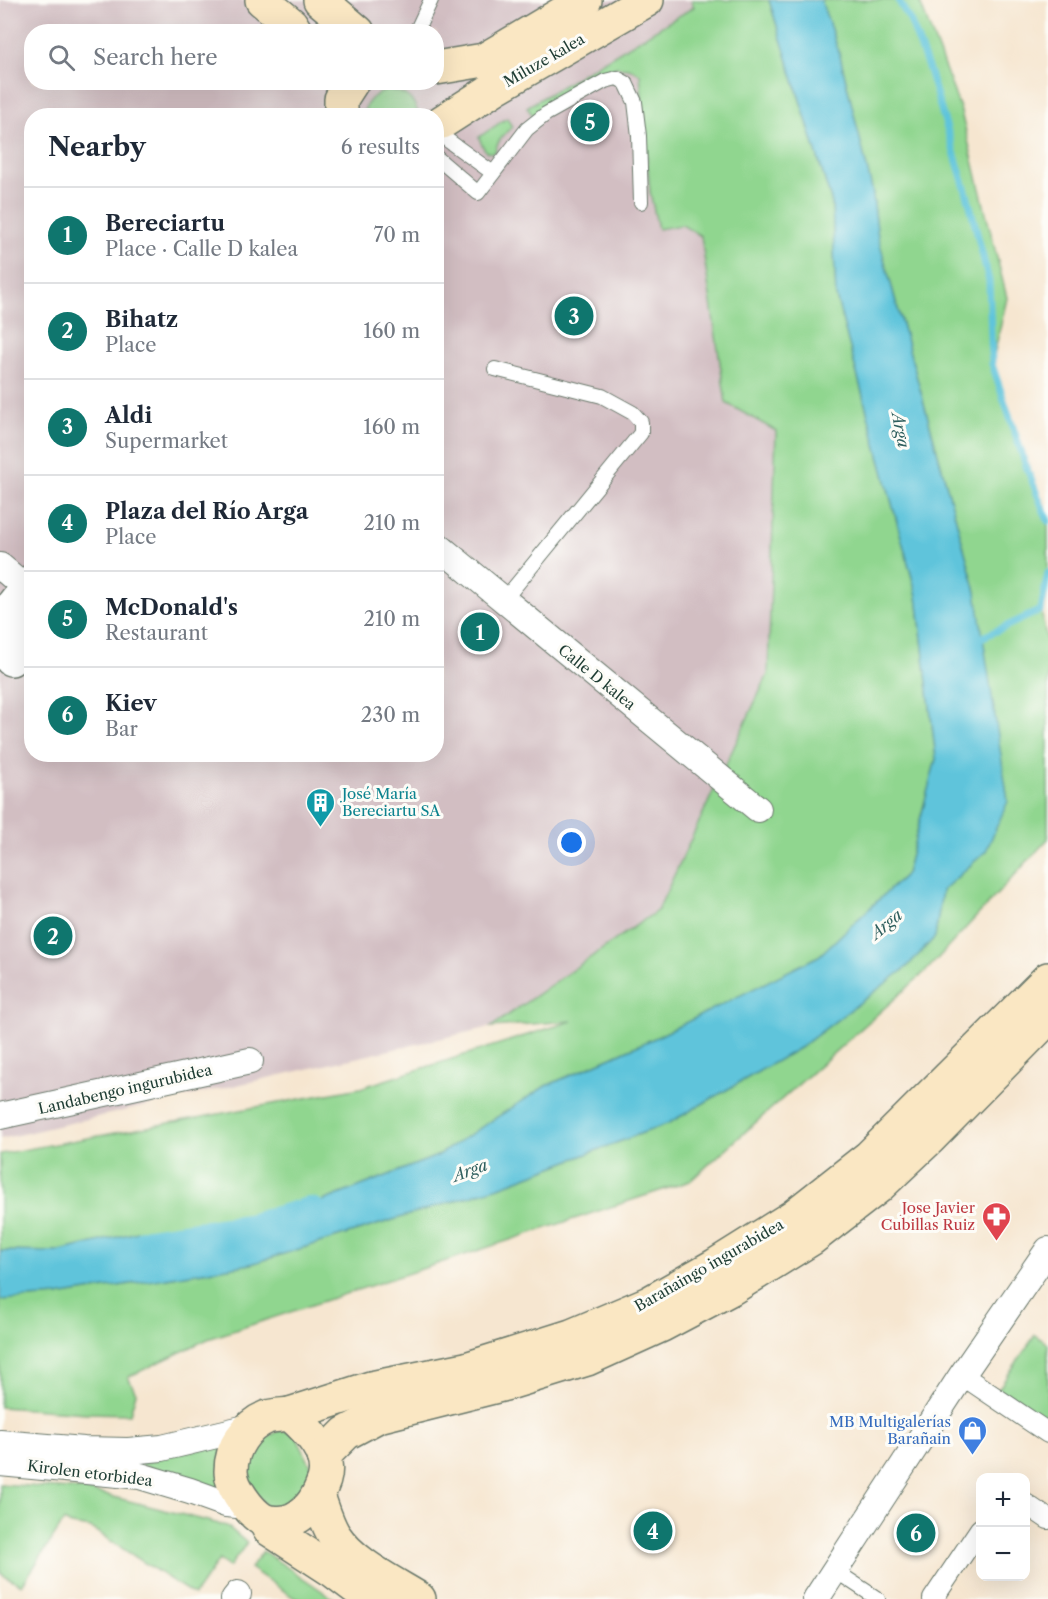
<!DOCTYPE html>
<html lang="en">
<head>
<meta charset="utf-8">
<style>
	body { margin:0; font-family:"Libre Caslon Text",serif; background:#f2f2f3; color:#1f2937 }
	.controls { position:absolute; right:18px; bottom:18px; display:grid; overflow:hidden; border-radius:12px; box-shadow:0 6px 24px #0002 }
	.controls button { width:54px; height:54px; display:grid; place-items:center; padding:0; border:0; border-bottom:2px solid #e0e1e3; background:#fff; color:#1f2937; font:30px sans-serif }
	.you { position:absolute; left:572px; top:843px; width:21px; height:21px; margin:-15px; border:4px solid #fff; border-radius:50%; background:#1a73e8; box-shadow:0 0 0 9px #1a73e833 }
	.badge { display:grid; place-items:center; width:39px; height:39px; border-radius:50%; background:#0f766e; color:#fff; font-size:20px; font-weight:700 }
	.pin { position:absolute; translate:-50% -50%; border:3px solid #fff; box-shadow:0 2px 6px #0006 }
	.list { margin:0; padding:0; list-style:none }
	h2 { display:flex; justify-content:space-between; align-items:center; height:78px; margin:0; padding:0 24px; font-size:26px }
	h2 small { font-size:20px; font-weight:400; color:#747a83 }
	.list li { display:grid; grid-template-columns:39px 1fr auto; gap:18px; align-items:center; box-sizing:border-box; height:96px; padding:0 24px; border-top:2px solid #e0e1e3 }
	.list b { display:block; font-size:22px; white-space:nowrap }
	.list p { margin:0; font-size:20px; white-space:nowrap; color:#747a83 }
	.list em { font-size:20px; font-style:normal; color:#747a83 }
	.icon { flex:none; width:33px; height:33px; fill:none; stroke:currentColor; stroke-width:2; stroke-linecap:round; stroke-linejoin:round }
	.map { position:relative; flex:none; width:1048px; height:1599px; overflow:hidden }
	.search { position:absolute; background:#fff; box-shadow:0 6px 24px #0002; left:24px; top:24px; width:420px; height:66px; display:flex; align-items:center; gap:15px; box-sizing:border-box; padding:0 21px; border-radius:24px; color:#747a83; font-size:22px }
	.panel { position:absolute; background:#fff; box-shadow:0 6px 24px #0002; left:24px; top:108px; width:420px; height:654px; border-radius:24px }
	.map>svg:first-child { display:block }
	.industrial { fill:#d2bec2; fill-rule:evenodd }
	.green { fill:#90d68f; stroke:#588a62; stroke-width:1.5 }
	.water { fill:#5ec4db; stroke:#3e8088; stroke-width:1.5 }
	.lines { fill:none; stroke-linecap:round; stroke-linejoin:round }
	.stream { stroke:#5ec4db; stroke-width:7 }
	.river { stroke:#5ec4db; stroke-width:40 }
	.service-casing { stroke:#6a786b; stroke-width:16 }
	.pedestrian-casing { stroke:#6a786b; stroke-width:22 }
	.minor-casing { stroke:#6a786b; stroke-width:28 }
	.tertiary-casing { stroke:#6a786b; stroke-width:36 }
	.secondary-casing { stroke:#6a786b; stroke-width:36 }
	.service { stroke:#fff; stroke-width:14 }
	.pedestrian { stroke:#fff; stroke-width:20 }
	.minor { stroke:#fff; stroke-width:26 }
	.tertiary { stroke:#fff; stroke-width:33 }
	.secondary { stroke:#fae7c3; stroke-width:33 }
	.labels { text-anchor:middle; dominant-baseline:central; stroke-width:6; stroke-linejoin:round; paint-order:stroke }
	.street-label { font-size:15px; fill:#1f3d34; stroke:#fdfcf7 }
	.culture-label { font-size:15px; fill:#0d838f; stroke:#fdfcf7; text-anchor:start }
	.health-label { font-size:15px; fill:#be3a42; stroke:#fdfcf7; text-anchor:end }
	.shop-label { font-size:15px; fill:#366cbe; stroke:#fdfcf7; text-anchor:end }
	.water-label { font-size:16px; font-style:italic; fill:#2f5f5e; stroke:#fdfcf7 }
</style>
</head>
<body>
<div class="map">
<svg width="1048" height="1599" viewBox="0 0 1048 1599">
	<rect width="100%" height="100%" fill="#fdfcf7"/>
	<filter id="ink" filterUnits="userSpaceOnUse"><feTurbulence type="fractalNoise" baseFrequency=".0167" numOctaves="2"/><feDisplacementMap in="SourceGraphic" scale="12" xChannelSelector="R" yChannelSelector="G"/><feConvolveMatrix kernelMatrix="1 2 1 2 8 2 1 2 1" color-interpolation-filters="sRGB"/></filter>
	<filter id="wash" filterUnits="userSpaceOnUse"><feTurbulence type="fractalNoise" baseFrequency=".008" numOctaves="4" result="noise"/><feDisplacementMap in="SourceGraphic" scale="24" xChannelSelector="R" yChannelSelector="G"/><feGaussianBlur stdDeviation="1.35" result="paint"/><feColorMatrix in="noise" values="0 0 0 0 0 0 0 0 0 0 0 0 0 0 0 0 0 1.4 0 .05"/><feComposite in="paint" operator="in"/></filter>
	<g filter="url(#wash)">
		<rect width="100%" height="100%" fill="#f6e6d0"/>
		<path class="industrial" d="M 0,0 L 691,0 L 694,7 L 682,225 L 701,236 L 726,403 L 776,431 L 768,674 L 658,910 L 491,1027 L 0,1139 ZM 32,32 L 436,32 L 436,82 L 32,82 ZM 32,116 L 436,116 L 436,754 L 32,754 Z"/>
		<g class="green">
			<path d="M 691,0 L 769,0 L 832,203 L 836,296 L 917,596 L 936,759 L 906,874 L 819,956 L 657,1037 L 544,1087 L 437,1156 L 313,1205 L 229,1245 L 146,1230 L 56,1252 L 0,1251 L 0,1154 L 360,1088 L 572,1021 L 491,1027 L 658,910 L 768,674 L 776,431 L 726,403 L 701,236 L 682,225 L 658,229 L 650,192 L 640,74 L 629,68 L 616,67 L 533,116 L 527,107 L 694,7 Z"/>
			<path d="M 821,0 L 919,0 L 960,108 L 1007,298 L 992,364 L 1048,519 L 1048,573 L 1041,610 L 1048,647 L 1048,839 L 927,970 L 690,1181 L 208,1339 L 128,1377 L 136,1393 L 130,1414 L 87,1413 L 0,1407 L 0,1300 L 57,1296 L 251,1264 L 499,1187 L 669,1123 L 801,1047 L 907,967 L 935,937 L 942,891 L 986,851 L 976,592 L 878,237 L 872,189 L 840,56 Z"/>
			<path d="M 388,90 C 403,91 416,99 418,115 L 363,115 C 366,101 374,94 388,90 Z"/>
			<path d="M 507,118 L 512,127 C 504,134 496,142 495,153 L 486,152 L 481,143 L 479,137 Z"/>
			<path d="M 1035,1335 L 1048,1344 L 1048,1426 L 997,1391 Z"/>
			<path d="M 280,1430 L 294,1432 L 312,1468 L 297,1506 L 270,1512 L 248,1483 L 247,1469 L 249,1456 L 265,1438 Z"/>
			<path d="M 224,1446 L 222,1493 L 125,1459 Z"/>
			<path d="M 0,1484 L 86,1490 L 227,1526 L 247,1543 L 229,1567 L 219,1560 L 194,1595 L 91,1528 L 71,1525 L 64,1521 L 22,1585 L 0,1573 Z"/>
			<path d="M 263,1551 L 334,1599 L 296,1599 L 250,1568 Z"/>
		</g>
		<path class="water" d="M 769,0 L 821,0 L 840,56 L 872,189 L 878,237 L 976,592 L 1008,801 L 986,851 L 942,891 L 935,937 L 907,967 L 801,1047 L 669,1123 L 499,1187 L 251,1264 L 57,1296 L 0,1300 L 0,1251 L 56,1252 L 146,1230 L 229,1245 L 313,1205 L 437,1156 L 544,1087 L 657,1037 L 819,956 L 906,874 L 936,759 L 917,596 L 836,296 L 832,203 Z"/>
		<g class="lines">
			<g class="stream">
				<path d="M 898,0 L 910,20 L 929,70 L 969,201 L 989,281 L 992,364 L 1026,466 L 1048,521"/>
				<path d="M 978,641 L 983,637 L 1041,610 L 1048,573"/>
			</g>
			<path class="river" d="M 149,1248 L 254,1233 L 310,1217"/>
		</g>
	</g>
	<g filter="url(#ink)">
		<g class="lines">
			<defs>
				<g id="service">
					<path d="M 416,32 L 431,0"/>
					<path d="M 439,134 L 493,173"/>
					<path d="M 436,157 L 478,193 L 527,129 L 546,114 L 605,81 L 617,78 L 626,83 L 635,102 L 639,136 L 641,202"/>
					<path d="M 495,369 L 602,396 L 633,413 L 641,422 L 641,433 L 504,600"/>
					<path d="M 834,1570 L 878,1599"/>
				</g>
				<g id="pedestrian">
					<path d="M 962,1375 L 1048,1433"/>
					<path d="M 1026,1504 L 1048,1519"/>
					<path d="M 933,1599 L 980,1529"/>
				</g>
				<g id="minor">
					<path d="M 436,544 L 758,809"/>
					<path d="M 0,566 L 26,588"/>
					<path d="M 0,1116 L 250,1061"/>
					<path d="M 0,1443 L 84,1450 L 128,1451 L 162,1448 L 250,1427"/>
					<path d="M 0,1463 L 140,1476 L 190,1491 L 226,1504 L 248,1506"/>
					<path d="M 234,1599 L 238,1594"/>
					<path d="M 816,1599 L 962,1375 L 1048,1250"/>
				</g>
				<g id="tertiary">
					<path d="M 0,621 L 32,581"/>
					<path d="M 11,659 L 10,644 L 32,617"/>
				</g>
				<g id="secondary">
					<path d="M 262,0 L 291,24 L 296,32"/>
					<path d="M 320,0 L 358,32"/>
					<path d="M 436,68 L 484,60 L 585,0"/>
					<path d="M 341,116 L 341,99 L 352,82"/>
					<path d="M 442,122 L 495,88 L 647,0"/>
					<path d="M 290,1414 L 371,1388 L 466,1369 L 571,1336 L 649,1303 L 716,1265 L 794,1216 L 869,1157 L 1048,979"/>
					<path d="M 290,1414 C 308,1430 332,1453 324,1480 C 318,1497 311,1510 294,1519 C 286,1523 272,1524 263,1520 C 250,1512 231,1487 231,1471 C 231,1447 246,1426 267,1417 C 274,1415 283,1415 290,1414 Z"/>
					<path d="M 323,1456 L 346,1433 L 378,1416 L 509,1383 L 587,1359 L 662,1325 L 732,1288 L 811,1239 L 878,1187 L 930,1138 L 1048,1018"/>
					<path d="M 318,1496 C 323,1509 327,1524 334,1535 C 353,1564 390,1581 419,1599"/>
					<path d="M 265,1521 L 269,1529 L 335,1572 L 371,1599"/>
				</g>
			</defs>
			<use href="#service" class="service-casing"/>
			<use href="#pedestrian" class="pedestrian-casing"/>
			<use href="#minor" class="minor-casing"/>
			<use href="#tertiary" class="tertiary-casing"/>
			<use href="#secondary" class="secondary-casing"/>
			<use href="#service" class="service"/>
			<use href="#pedestrian" class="pedestrian"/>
			<use href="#minor" class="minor"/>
			<use href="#tertiary" class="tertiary"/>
			<use href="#secondary" class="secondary"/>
		</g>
	</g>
	<defs>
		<symbol id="building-pin" viewBox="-11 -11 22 30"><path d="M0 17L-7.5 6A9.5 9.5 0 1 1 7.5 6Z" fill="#0f9aa8" stroke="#fdfcf7"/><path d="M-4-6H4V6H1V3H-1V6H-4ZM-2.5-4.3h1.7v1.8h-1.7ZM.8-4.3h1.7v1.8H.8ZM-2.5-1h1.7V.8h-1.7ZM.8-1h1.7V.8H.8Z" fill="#fff"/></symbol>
		<symbol id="pharmacy-pin" viewBox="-11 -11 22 30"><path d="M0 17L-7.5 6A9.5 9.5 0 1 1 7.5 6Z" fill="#e0444e" stroke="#fdfcf7"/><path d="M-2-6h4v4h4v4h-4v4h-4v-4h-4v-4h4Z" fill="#fff"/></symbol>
		<symbol id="shop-pin" viewBox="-11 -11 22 30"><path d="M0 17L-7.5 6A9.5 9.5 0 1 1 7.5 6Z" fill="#3f7fe0" stroke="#fdfcf7"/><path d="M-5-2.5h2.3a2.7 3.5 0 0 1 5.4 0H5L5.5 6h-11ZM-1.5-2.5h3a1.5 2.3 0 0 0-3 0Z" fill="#fff"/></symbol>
	</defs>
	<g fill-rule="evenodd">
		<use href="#building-pin" x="304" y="786" width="33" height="45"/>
		<use href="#pharmacy-pin" x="980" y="1200" width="33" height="45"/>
		<use href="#shop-pin" x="956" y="1414" width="33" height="45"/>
	</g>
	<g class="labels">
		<g class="street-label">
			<text transform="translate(544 60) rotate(-30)">Miluze kalea</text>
			<text transform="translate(597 677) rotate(39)">Calle D kalea</text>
			<text transform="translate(125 1089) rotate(-13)">Landabengo ingurubidea</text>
			<text transform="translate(709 1265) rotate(-30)">Barañaingo ingurabidea</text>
			<text transform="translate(90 1473) rotate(7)">Kirolen etorbidea</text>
		</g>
		<g class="culture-label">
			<text x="342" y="793">José María<tspan x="342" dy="17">Bereciartu SA</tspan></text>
		</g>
		<g class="health-label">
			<text x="975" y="1207">Jose Javier<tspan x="975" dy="17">Cubillas Ruiz</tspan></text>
		</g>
		<g class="shop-label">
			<text x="951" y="1421">MB Multigalerías<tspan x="951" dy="17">Barañain</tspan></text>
		</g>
		<g class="water-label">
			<text transform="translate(901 430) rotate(79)">Arga</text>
			<text transform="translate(886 924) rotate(-40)">Arga</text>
			<text transform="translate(470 1170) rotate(-20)">Arga</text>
		</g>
	</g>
</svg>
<div class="controls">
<button>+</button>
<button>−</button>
</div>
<div class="you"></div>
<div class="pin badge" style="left:480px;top:632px">1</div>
<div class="pin badge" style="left:53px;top:936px">2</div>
<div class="pin badge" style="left:574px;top:316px">3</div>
<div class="pin badge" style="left:653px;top:1531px">4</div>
<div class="pin badge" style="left:590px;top:122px">5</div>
<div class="pin badge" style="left:916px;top:1533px">6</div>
<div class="search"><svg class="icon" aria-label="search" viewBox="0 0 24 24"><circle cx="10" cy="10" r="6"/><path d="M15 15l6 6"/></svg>Search here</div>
<section class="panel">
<h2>Nearby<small>6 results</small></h2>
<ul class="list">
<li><span class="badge">1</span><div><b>Bereciartu</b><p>Place · Calle D kalea</p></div><em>70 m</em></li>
<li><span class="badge">2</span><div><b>Bihatz</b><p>Place</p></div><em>160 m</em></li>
<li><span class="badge">3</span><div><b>Aldi</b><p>Supermarket</p></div><em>160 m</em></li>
<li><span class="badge">4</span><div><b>Plaza del Río Arga</b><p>Place</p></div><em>210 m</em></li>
<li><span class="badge">5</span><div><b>McDonald's</b><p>Restaurant</p></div><em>210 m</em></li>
<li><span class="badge">6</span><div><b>Kiev</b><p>Bar</p></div><em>230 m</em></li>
</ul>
</section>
</div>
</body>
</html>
